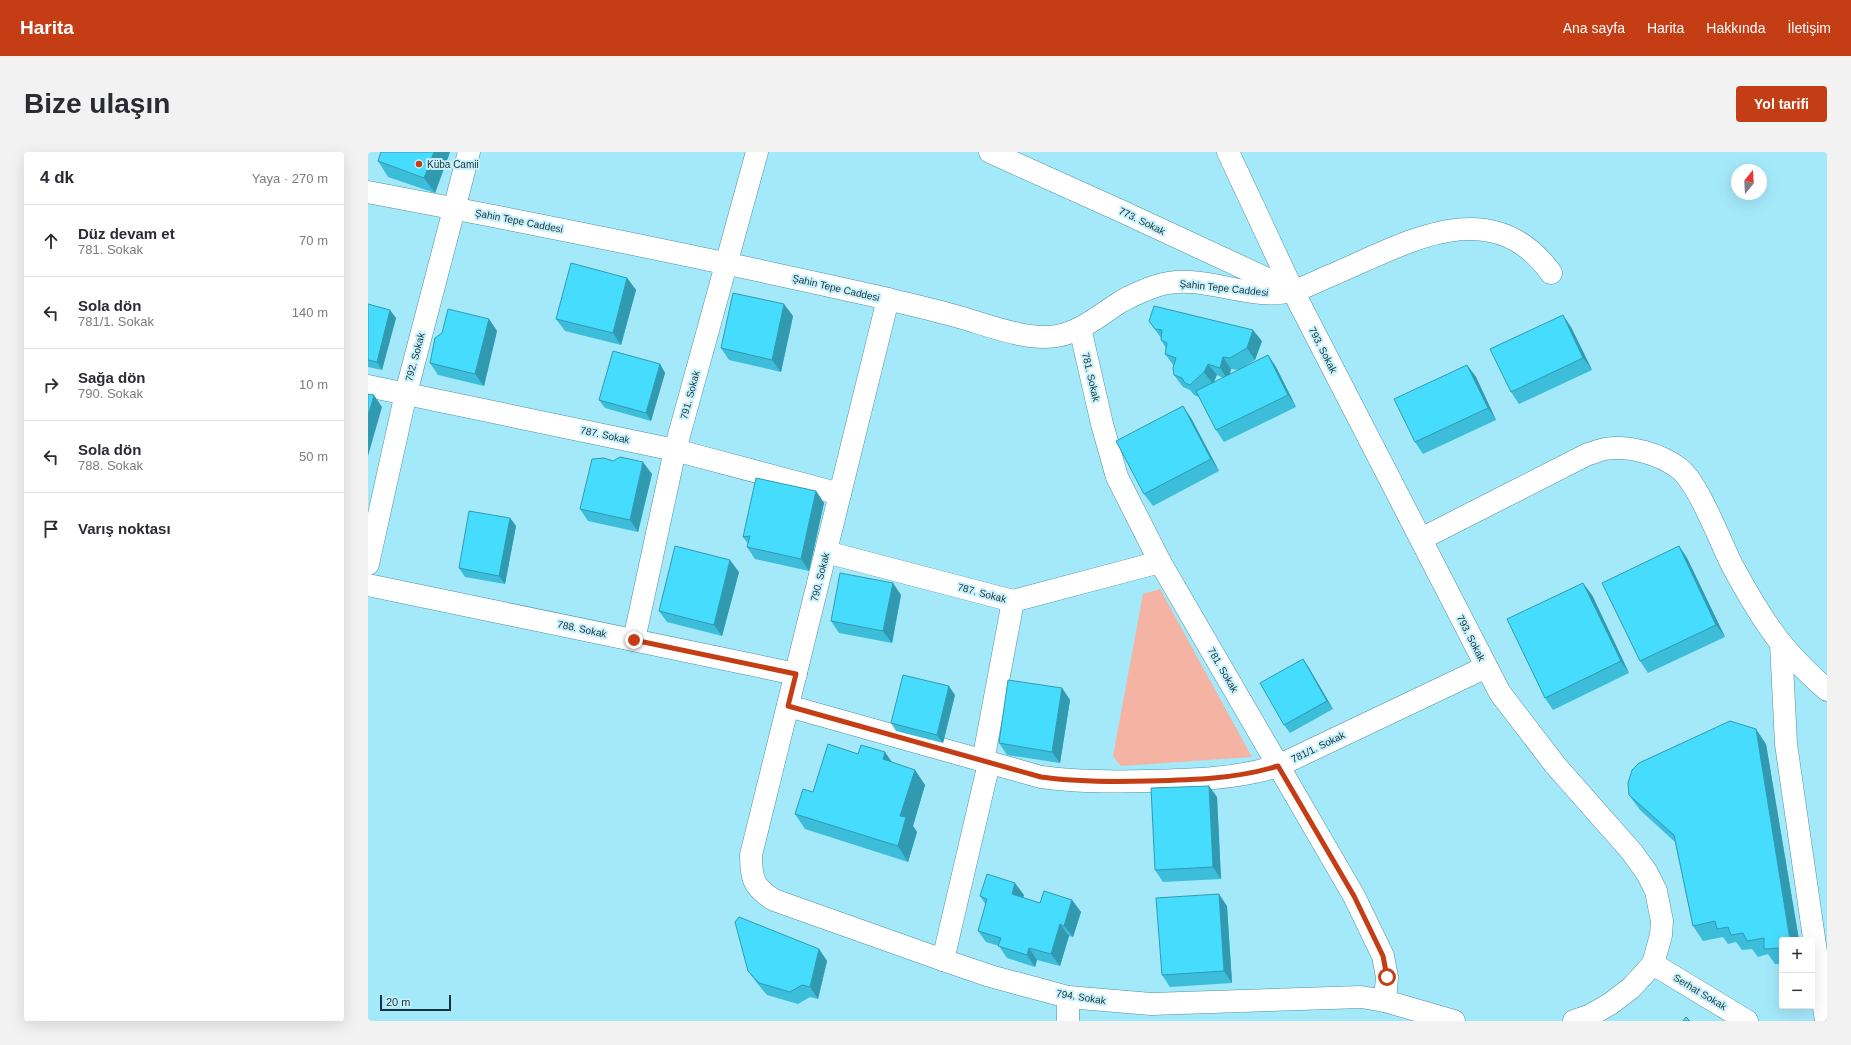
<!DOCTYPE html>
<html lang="tr">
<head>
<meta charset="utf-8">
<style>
	body { margin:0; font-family:Helvetica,sans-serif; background:#f2f2f3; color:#2b2b33 }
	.controls { position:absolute; right:12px; bottom:12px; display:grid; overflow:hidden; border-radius:4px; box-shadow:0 4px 16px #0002 }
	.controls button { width:36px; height:36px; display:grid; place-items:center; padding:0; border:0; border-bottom:1px solid #e1e1e2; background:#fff; color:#2b2b33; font:20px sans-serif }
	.compass { position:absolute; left:1363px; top:12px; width:36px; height:36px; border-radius:50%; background:#fff; box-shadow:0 4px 16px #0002; rotate:18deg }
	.scale { position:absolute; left:12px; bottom:10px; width:71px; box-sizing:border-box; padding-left:4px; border:2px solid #153239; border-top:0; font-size:11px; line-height:14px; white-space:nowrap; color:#153239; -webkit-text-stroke:3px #c9f1fc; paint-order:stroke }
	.stop { position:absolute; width:12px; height:12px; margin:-9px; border:3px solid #c53d14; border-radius:50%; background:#fff }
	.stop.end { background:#c53d14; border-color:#fff; box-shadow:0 1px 4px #0008 }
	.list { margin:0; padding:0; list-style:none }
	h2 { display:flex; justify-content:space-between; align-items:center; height:52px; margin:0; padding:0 16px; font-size:17px }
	h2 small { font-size:13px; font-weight:400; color:#7c7c81 }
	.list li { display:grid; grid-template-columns:26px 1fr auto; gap:12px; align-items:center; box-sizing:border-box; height:72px; padding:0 16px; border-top:1px solid #e1e1e2 }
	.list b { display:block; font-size:15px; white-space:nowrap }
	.list p { margin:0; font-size:13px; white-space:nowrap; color:#7c7c81 }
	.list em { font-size:13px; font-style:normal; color:#7c7c81 }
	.icon { flex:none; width:22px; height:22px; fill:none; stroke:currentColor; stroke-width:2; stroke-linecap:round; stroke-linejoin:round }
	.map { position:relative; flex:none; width:1459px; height:869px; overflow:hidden; border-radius:4px }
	header { display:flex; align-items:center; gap:24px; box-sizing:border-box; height:56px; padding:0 20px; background:#c53d14; color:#fff }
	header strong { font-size:19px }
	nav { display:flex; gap:22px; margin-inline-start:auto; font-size:14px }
	.intro { display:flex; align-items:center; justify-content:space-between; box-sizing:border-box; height:96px; padding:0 24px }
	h1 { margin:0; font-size:28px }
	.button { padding:10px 18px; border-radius:4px; background:#c53d14; color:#fff; font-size:14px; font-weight:700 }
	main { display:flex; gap:24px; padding:0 24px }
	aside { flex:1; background:#fff; border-radius:4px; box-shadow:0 4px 16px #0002 }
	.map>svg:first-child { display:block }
	.green { fill:#f5b4a3 }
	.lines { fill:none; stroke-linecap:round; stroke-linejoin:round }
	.minor-casing { stroke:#4e91a2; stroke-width:23 }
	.minor { stroke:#fff; stroke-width:22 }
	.wall { fill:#3cbdda; fill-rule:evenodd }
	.shaded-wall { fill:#319ab1 }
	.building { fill:#46dcfd; stroke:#319ab1 }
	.route { stroke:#c53d14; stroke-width:5 }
	.poi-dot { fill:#c53d14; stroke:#c9f1fc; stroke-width:1.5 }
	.labels { text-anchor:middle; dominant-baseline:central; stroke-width:4; stroke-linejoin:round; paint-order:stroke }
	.poi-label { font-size:10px; fill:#153239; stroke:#c9f1fc; text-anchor:start }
	.street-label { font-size:10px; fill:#153239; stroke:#c9f1fc }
</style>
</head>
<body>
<header>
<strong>Harita</strong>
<nav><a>Ana sayfa</a><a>Harita</a><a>Hakkında</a><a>İletişim</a></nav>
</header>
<div class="intro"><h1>Bize ulaşın</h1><a class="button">Yol tarifi</a></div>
<main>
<aside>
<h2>4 dk<small>Yaya · 270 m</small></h2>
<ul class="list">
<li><svg class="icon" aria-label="ahead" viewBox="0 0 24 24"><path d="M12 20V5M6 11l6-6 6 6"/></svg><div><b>Düz devam et</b><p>781. Sokak</p></div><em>70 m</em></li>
<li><svg class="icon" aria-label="left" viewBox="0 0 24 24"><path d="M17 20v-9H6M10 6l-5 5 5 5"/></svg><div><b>Sola dön</b><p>781/1. Sokak</p></div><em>140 m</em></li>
<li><svg class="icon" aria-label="right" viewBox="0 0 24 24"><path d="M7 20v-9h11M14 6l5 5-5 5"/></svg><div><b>Sağa dön</b><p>790. Sokak</p></div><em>10 m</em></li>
<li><svg class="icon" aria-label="left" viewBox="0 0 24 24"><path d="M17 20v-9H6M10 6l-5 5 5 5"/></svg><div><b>Sola dön</b><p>788. Sokak</p></div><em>50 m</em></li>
<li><svg class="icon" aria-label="arrive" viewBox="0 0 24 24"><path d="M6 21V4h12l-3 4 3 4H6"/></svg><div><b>Varış noktası</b></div></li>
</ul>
</aside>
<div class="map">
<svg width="1459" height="869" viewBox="0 0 1459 869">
	<rect width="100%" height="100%" fill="#a4e9fa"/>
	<path class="green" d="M 792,437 L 884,605 L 753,614 L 745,604 L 775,442 Z"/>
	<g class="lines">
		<defs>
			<g id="minor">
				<path d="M 622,0 L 753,59 L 923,138"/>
				<path d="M 860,0 L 925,139 L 1132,541 L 1188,614 L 1264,700 L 1279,721 L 1288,739 L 1294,769 L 1293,783 L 1285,812 L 1263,836 L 1242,852 L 1221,864 L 1206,869"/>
				<path d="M 0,40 C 170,72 338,106 507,144 C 535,151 563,157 591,165 C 620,173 659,189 689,184 C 713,180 733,162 754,149 C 765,143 776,138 788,134 C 833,119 878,150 924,139 C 937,136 951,128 964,123 C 1037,92 1123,38 1183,121"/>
				<path d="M 520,147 L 383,703 C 383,726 385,735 406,748 L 575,808 L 622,824 L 700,845 L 783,852 L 993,845 L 1017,849 L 1086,869"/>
				<path d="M 712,176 L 734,272 L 749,325 L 792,410 L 986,744 L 1015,804 L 1019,825 L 1017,849"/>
				<path d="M 0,234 L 307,298 L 472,342"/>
				<path d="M 1053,387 L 1220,302 C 1225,301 1231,298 1237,297 C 1261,293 1293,302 1312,317 C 1331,333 1352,389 1364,413 C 1378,439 1394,467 1412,490 C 1426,507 1443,524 1459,538"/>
				<path d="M 458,400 L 645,449 L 792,410"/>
				<path d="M 0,412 L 38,241 L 101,0"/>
				<path d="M 0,433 L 428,522"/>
				<path d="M 266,488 L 307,298 L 389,0"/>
				<path d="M 1413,491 L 1418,592 L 1458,869"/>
				<path d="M 420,554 L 673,625 C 709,630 744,630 780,629 C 824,628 868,627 910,614 L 1118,515"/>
				<path d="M 615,609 L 645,449"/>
				<path d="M 575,808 L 621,611"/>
				<path d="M 1285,812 L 1379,869"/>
				<path d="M 700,869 L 700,845"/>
			</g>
		</defs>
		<use href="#minor" class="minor-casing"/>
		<use href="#minor" class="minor"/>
	</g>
	<g class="wall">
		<path d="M 82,0 L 67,41 L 20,25 L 10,9 Z"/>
		<path d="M 259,126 L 268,138 L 253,193 L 197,179 L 188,167 Z"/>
		<path d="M 0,152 L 28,166 L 14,218 L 0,215 Z"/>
		<path d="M 425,164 L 413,220 L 361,208 L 353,196 Z"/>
		<path d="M 121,167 L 129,179 L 116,234 L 70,223 L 62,211 Z"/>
		<path d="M 781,169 L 894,189 L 887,208 L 873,217 L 900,203 L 908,215 L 928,255 L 856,290 L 848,278 L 831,245 L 826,243 L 822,238 L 815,235 L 806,223 L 806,214 L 797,202 L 798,196 L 793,188 L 793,186 ZM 863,217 L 871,218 L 862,222 ZM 849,223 L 855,226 L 845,230 Z"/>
		<path d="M 1203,175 L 1224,218 L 1151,252 L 1143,240 Z"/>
		<path d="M 292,212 L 297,221 L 283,269 L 237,256 L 231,248 Z"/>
		<path d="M 1099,213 L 1108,225 L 1128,268 L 1055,302 L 1047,290 Z"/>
		<path d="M 823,266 L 851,319 L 785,354 L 776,342 Z"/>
		<path d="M 284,322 L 270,380 L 220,369 L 212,357 Z"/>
		<path d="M 448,339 L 456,351 L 441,419 L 387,407 L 379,395 L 380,392 L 375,385 Z"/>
		<path d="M 142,366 L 148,374 L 137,432 L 97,425 L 91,416 Z"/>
		<path d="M 1311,394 L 1319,406 L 1357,485 L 1280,521 L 1272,509 Z"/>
		<path d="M 371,420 L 354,484 L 299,470 L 291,459 Z"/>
		<path d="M 533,443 L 524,491 L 471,481 L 463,469 Z"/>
		<path d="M 1224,443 L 1261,521 L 1185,558 L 1177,546 Z"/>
		<path d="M 935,507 L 941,516 L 965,557 L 922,581 L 916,573 Z"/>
		<path d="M 694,536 L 702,548 L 692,611 L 639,603 L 631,591 Z"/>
		<path d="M 587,543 L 575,591 L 528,579 L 523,571 Z"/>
		<path d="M 1398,592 L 1431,788 L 1414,788 L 1414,812 L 1407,812 L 1400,802 L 1390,805 L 1384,797 L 1374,798 L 1368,790 L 1360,792 L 1355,785 L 1335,789 L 1325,774 L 1307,690 L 1272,658 L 1261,643 Z"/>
		<path d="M 490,602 L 547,618 L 557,633 L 545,674 L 549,680 L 540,710 L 437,677 L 427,662 L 445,640 Z"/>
		<path d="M 841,634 L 849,645 L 853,727 L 795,730 L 787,718 Z"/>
		<path d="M 656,743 L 655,746 L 672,751 L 704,748 L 713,760 L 705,785 L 701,784 L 692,814 L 669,808 L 667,815 L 639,806 L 631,794 L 618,790 L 610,779 L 618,753 L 612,744 Z"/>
		<path d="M 859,754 L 864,831 L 802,835 L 794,823 Z"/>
		<path d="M 451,797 L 459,809 L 450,847 L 442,845 L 430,852 L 399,843 L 389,831 L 380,819 Z"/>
	</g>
	<g class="shaded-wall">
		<path d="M 66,0 L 82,0 L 67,41 L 56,26 Z"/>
		<path d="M 259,126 L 268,138 L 253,193 L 245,181 Z"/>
		<path d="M 416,152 L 425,164 L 413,220 L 404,208 Z"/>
		<path d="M 22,158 L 28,166 L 14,218 L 9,210 Z"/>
		<path d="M 1195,163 L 1203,175 L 1224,218 L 1215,206 Z"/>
		<path d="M 121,167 L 129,179 L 116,234 L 107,222 Z"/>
		<path d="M 885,178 L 894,189 L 887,208 L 879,196 Z"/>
		<path d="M 900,203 L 908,215 L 928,255 L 920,243 Z"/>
		<path d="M 855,205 L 863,217 L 860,228 L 852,216 Z"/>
		<path d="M 292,212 L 297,221 L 283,269 L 278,261 Z"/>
		<path d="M 840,212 L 849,223 L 845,232 L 836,220 Z"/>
		<path d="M 1099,213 L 1108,225 L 1128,268 L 1120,256 Z"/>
		<path d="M 6,243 L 14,255 L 0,304 L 0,264 Z"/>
		<path d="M 815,254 L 823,266 L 851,319 L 843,307 Z"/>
		<path d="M 275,310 L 284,322 L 270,380 L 262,368 Z"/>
		<path d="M 448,339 L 456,351 L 441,419 L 433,407 Z"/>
		<path d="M 142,366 L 148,374 L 137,432 L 131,424 Z"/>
		<path d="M 1311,394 L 1319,406 L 1357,485 L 1348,473 Z"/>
		<path d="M 362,408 L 371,420 L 354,484 L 346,473 Z"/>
		<path d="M 525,431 L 533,443 L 524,491 L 515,479 Z"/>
		<path d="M 1215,431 L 1224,443 L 1261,521 L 1253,509 Z"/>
		<path d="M 935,507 L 941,516 L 965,557 L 959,549 Z"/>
		<path d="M 581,534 L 587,543 L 575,591 L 569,583 Z"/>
		<path d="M 694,536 L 702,548 L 692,611 L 684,600 Z"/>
		<path d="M 1388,577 L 1398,592 L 1431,788 L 1422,788 Z"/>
		<path d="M 517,600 L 528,616 L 515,607 Z"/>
		<path d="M 547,618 L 557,633 L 545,674 L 549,680 L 540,710 L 530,694 L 532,664 Z"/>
		<path d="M 841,634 L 849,645 L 853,727 L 845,715 Z"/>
		<path d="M 647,731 L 656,743 L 652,754 L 644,742 Z"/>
		<path d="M 851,742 L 859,754 L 864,831 L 856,819 Z"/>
		<path d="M 704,748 L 713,760 L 705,785 L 696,774 Z"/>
		<path d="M 692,772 L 701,784 L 692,814 L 683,802 Z"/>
		<path d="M 661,796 L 669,808 L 667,815 L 659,803 Z"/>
		<path d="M 451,797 L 459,809 L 450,847 L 442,835 Z"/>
	</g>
	<g class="building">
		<path d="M 13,0 L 66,0 L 56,26 L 10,9 Z"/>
		<path d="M 203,111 L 259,126 L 245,181 L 188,167 Z"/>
		<path d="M 365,141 L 416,152 L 404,208 L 353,196 Z"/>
		<path d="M 0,152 L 22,158 L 9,210 L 0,208 Z"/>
		<path d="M 786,154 L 885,178 L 879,196 L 862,206 L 855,205 L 852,216 L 840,212 L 836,220 L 822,233 L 817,231 L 814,226 L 806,223 L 805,216 L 808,206 L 797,202 L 799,191 L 793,188 L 794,178 L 787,177 L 781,169 Z"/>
		<path d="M 80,157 L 121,167 L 107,222 L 62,211 L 67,186 L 74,181 Z"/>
		<path d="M 1195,163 L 1215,206 L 1143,240 L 1122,197 Z"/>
		<path d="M 245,199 L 292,212 L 278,261 L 231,248 Z"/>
		<path d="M 900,203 L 920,243 L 848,278 L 828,239 Z"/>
		<path d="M 1099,213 L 1120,256 L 1047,290 L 1026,247 Z"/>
		<path d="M 0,242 L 6,243 L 0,264 Z"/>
		<path d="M 815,254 L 843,307 L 776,342 L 748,289 Z"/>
		<path d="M 252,305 L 275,310 L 262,368 L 212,357 L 224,307 L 236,306 L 245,309 Z"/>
		<path d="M 388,326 L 448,339 L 433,407 L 379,395 L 382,384 L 375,385 Z"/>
		<path d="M 101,359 L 142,366 L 131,424 L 91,416 Z"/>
		<path d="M 307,394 L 362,408 L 346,473 L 291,459 Z"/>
		<path d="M 1311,394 L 1348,473 L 1272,509 L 1234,431 Z"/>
		<path d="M 472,421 L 525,431 L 515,479 L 463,469 Z"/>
		<path d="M 1215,431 L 1253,509 L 1177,546 L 1139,467 Z"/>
		<path d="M 935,507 L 959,549 L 916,573 L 892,531 Z"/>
		<path d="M 535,523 L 581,534 L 569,583 L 523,571 Z"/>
		<path d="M 640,528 L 694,536 L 684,600 L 631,591 Z"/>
		<path d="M 1362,569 L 1388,577 L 1422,788 L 1414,788 L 1414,796 L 1396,797 L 1396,786 L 1379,789 L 1375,781 L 1363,783 L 1360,775 L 1349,777 L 1347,769 L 1325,774 L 1306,683 L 1261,643 L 1260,631 L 1264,618 L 1271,611 Z"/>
		<path d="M 460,592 L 490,602 L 493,593 L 517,600 L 515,607 L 547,618 L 532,664 L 538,665 L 530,694 L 427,662 L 435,637 L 445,640 Z"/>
		<path d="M 841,634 L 845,715 L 787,718 L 783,636 Z"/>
		<path d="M 619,722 L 647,731 L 644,742 L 672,751 L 676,739 L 704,748 L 696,774 L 692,772 L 683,802 L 661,796 L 659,803 L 630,794 L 633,786 L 610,779 L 619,747 L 612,744 Z"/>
		<path d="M 851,742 L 856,819 L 794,823 L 788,746 Z"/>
		<path d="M 371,765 L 451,797 L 442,835 L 434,833 L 422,840 L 391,831 L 380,819 L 367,770 Z"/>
		<path d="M 1318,865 L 1322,869 L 1315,869 Z"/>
	</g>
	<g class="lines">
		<path class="route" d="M 266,488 L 428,522 L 420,554 L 673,625 C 709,630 744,630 780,629 C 824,628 868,627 910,614 L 986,744 L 1015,804 L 1019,825"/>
	</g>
	<circle class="poi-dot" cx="51" cy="12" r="4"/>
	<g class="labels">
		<g class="poi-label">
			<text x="59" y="12">Küba Camii</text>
		</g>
		<g class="street-label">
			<text transform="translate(151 69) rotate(11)">Şahin Tepe Caddesi</text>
			<text transform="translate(774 69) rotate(26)">773. Sokak</text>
			<text transform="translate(468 136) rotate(13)">Şahin Tepe Caddesi</text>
			<text transform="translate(856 136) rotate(6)">Şahin Tepe Caddesi</text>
			<text transform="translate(955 198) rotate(63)">793. Sokak</text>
			<text transform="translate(47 205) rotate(-75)">792. Sokak</text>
			<text transform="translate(723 225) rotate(77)">781. Sokak</text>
			<text transform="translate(322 243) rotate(-75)">791. Sokak</text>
			<text transform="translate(237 283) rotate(12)">787. Sokak</text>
			<text transform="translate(452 425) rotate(-76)">790. Sokak</text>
			<text transform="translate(614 441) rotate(15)">787. Sokak</text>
			<text transform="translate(214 477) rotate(12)">788. Sokak</text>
			<text transform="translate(1103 486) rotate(63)">793. Sokak</text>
			<text transform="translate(855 518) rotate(60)">781. Sokak</text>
			<text transform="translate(950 595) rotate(-26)">781/1. Sokak</text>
			<text transform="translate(1332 840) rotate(31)">Serhat Sokak</text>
			<text transform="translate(713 845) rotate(9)">794. Sokak</text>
		</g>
	</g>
</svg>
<div class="controls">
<button>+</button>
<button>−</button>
</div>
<svg class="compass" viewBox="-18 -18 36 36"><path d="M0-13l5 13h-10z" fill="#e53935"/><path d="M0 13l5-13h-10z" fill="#7c7c81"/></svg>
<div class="scale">20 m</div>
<div class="stop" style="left:1019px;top:825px"></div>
<div class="stop end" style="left:266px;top:488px"></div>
</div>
</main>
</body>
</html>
